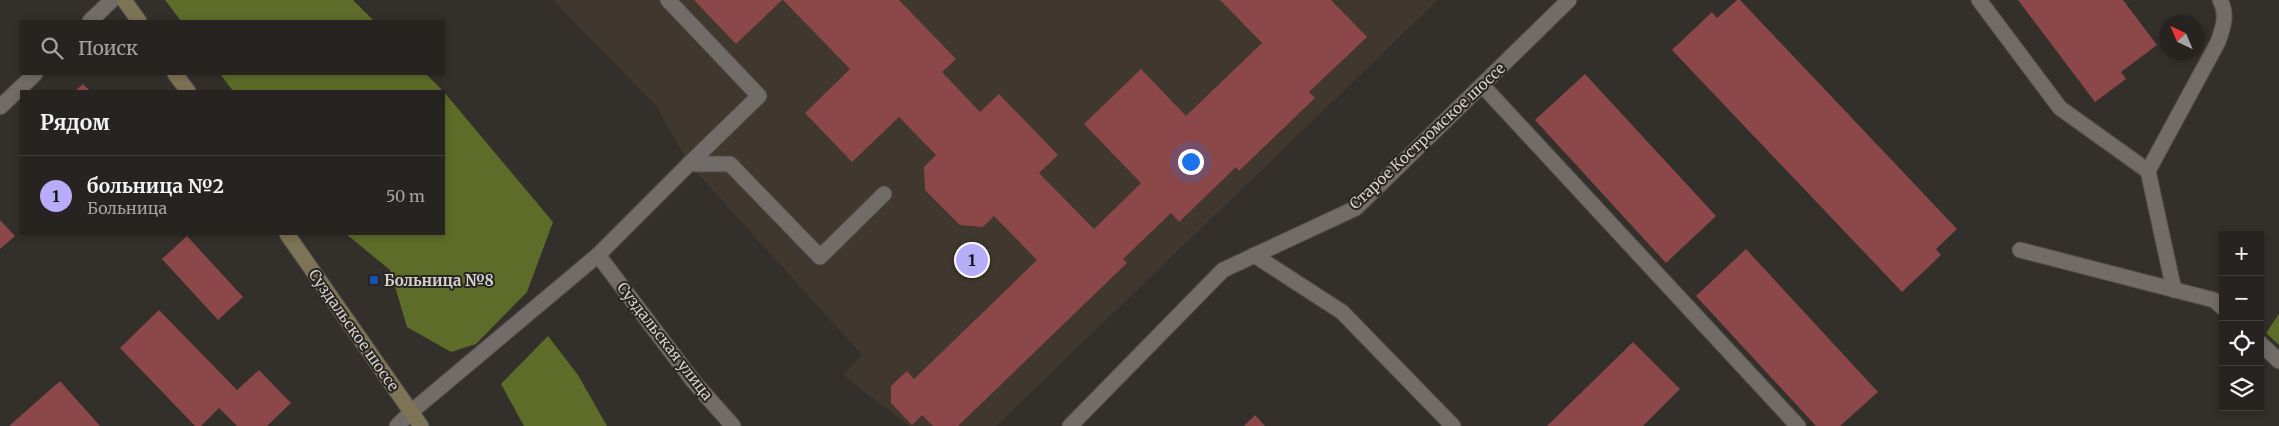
<!DOCTYPE html>
<html lang="ru">
<head>
<meta charset="utf-8">
<style>
	body { margin:0; font-family:Merriweather,serif; background:#322f2d; color:#f1f3f6 }
	.controls { position:absolute; right:15px; bottom:15px; display:grid; overflow:hidden; border-radius:0px; box-shadow:0 2px 8px #0003 }
	.controls button { width:45px; height:45px; display:grid; place-items:center; padding:0; border:0; border-bottom:1px solid #42403e; background:#262320; color:#f1f3f6; font:25px sans-serif }
	.compass { position:absolute; left:2159px; top:15px; width:45px; height:45px; border-radius:50%; background:#262320; box-shadow:0 2px 8px #0003; rotate:316deg }
	.you { position:absolute; left:1190px; top:161px; width:18px; height:18px; margin:-12px; border:4px solid #fff; border-radius:50%; background:#1a73e8; box-shadow:0 0 0 8px #1a73e833 }
	.badge { display:grid; place-items:center; width:32px; height:32px; border-radius:50%; background:#b6acf8; color:#111; font-size:16px; font-weight:700 }
	.pin { position:absolute; translate:-50% -50%; border:2px solid #fff; box-shadow:0 1px 5px #0006 }
	.list { margin:0; padding:0; list-style:none }
	h2 { display:flex; justify-content:space-between; align-items:center; height:65px; margin:0; padding:0 20px; font-size:21px }
	h2 small { font-size:16px; font-weight:400; color:#a4a4a5 }
	.list li { display:grid; grid-template-columns:32px 1fr auto; gap:15px; align-items:center; box-sizing:border-box; height:80px; padding:0 20px; border-top:1px solid #42403e }
	.list b { display:block; font-size:19px; white-space:nowrap }
	.list p { margin:0; font-size:16px; white-space:nowrap; color:#a4a4a5 }
	.list em { font-size:16px; font-style:normal; color:#a4a4a5 }
	.icon { flex:none; width:28px; height:28px; fill:none; stroke:currentColor; stroke-width:2; stroke-linecap:round; stroke-linejoin:round }
	.map { position:relative; flex:none; width:2279px; height:426px; overflow:hidden }
	.search { position:absolute; background:#262320; box-shadow:0 2px 8px #0003; left:20px; top:20px; width:425px; height:55px; display:flex; align-items:center; gap:12px; box-sizing:border-box; padding:0 18px; border-radius:0px; color:#a4a4a5; font-size:19px }
	.panel { position:absolute; background:#262320; box-shadow:0 2px 8px #0003; left:20px; top:90px; width:425px; height:145px; border-radius:0px }
	.map>svg:first-child { display:block }
	.built { fill:#40372e }
	.forest { fill:#5d6c28 }
	.building { fill:#8c4748 }
	.lines { fill:none; stroke-linecap:round; stroke-linejoin:round }
	.lane-casing { stroke:#4f4b47; stroke-width:17 }
	.street-casing { stroke:#4f4b47; stroke-width:17 }
	.secondary-casing { stroke:#4f4b47; stroke-width:17 }
	.lane { stroke:#716c68; stroke-width:15 }
	.street { stroke:#716c68; stroke-width:15 }
	.secondary { stroke:#7d7356; stroke-width:15 }
	.transit-dot { fill:#1a4fb4; stroke:#292521; stroke-width:2 }
	.labels { text-anchor:middle; dominant-baseline:central; stroke-width:4; stroke-linejoin:round; paint-order:stroke }
	.street-label { font-size:15px; fill:#d4d1ce; stroke:#292521 }
	.poi-label { font-size:15px; font-weight:bold; fill:#d4d1ce; stroke:#292521; text-anchor:start }
</style>
</head>
<body>
<div class="map">
<svg width="2279" height="426" viewBox="0 0 2279 426">
	<rect width="100%" height="100%" fill="#332f2a"/>
	<path class="built" d="M 553,0 L 1438,0 L 996,426 L 909,426 L 843,375 L 862,355 L 689,164 L 656,106 Z"/>
	<g class="forest">
		<path d="M 165,0 L 353,0 L 374,21 L 181,21 Z"/>
		<path d="M 220,74 L 426,74 L 443,91 L 233,91 Z"/>
		<path d="M 444,92 L 553,222 L 527,292 L 476,344 L 451,352 L 407,327 L 390,270 L 346,234 L 444,234 Z"/>
		<path d="M 2279,314 L 2279,345 L 2266,333 Z"/>
		<path d="M 548,336 L 578,375 L 607,426 L 524,426 L 501,384 Z"/>
	</g>
	<g class="building">
		<path d="M 694,0 L 782,0 L 736,44 Z"/>
		<path d="M 783,0 L 899,0 L 956,59 L 942,72 L 980,112 L 999,94 L 1058,155 L 1039,173 L 1094,229 L 1141,183 L 1084,124 L 1141,69 L 1186,116 L 1262,43 L 1220,0 L 1331,0 L 1367,37 L 1309,92 L 1315,98 L 1239,171 L 1236,167 L 1179,222 L 1171,213 L 1123,259 L 1127,263 L 958,426 L 933,426 L 922,415 L 912,425 L 891,403 L 891,386 L 907,371 L 914,379 L 1037,260 L 994,216 L 983,227 L 960,225 L 925,190 L 924,167 L 936,155 L 899,117 L 852,162 L 805,113 L 850,69 Z"/>
		<path d="M 1737,0 L 1740,0 L 1957,229 L 1936,249 L 1941,255 L 1902,292 L 1672,50 L 1712,12 L 1717,18 Z"/>
		<path d="M 2018,0 L 2123,0 L 2157,45 L 2121,72 L 2126,79 L 2095,102 Z"/>
		<path d="M 1585,74 L 1716,216 L 1666,263 L 1535,120 Z"/>
		<path d="M 83,84 L 90,91 L 75,91 Z"/>
		<path d="M 0,220 L 15,236 L 0,249 Z"/>
		<path d="M 187,236 L 243,297 L 218,320 L 162,259 Z"/>
		<path d="M 1746,249 L 1878,392 L 1840,426 L 1816,426 L 1696,296 Z"/>
		<path d="M 159,310 L 237,390 L 259,370 L 291,403 L 267,426 L 237,426 L 219,408 L 201,426 L 195,426 L 120,348 Z"/>
		<path d="M 1633,342 L 1680,389 L 1643,426 L 1547,426 Z"/>
		<path d="M 60,381 L 100,426 L 9,426 Z"/>
		<path d="M 1255,415 L 1265,426 L 1244,426 Z"/>
	</g>
	<g class="lines">
		<defs>
			<g id="lane">
				<path d="M 668,0 L 759,96 L 689,164"/>
				<path d="M 1979,0 L 2060,108 L 2148,171"/>
				<path d="M 1482,85 L 1798,426"/>
				<path d="M 2020,250 L 2214,300 L 2223,308"/>
				<path d="M 1254,255 L 1342,312 L 1453,426"/>
				<path d="M 2174,290 L 2148,171 L 2218,42 C 2223,28 2228,14 2220,0"/>
				<path d="M 2260,343 L 2279,361"/>
				<path d="M 411,412 L 598,255 L 689,164 L 730,164 L 820,257 L 884,194"/>
			</g>
			<g id="street">
				<path d="M 90,21 L 112,0"/>
				<path d="M 0,107 L 35,74"/>
				<path d="M 598,255 L 694,382 L 733,426"/>
				<path d="M 397,426 L 411,412"/>
				<path d="M 1070,426 L 1223,270 L 1356,208 L 1569,0"/>
			</g>
			<g id="secondary">
				<path d="M 124,0 L 139,21"/>
				<path d="M 175,74 L 188,91"/>
				<path d="M 287,234 L 421,426"/>
			</g>
		</defs>
		<use href="#lane" class="lane-casing"/>
		<use href="#street" class="street-casing"/>
		<use href="#secondary" class="secondary-casing"/>
		<use href="#lane" class="lane"/>
		<use href="#street" class="street"/>
		<use href="#secondary" class="secondary"/>
	</g>
	<rect class="transit-dot" x="369" y="275" width="10" height="10" rx="2.5"/>
	<g class="labels">
		<g class="street-label">
			<text transform="translate(1427 136) rotate(-43)">Старое Костромское шоссе</text>
			<text transform="translate(354 330) rotate(55)">Суздальское шоссе</text>
			<text transform="translate(665 341) rotate(52)">Суздальская улица</text>
		</g>
		<g class="poi-label">
			<text x="384" y="280">Больница №8</text>
		</g>
	</g>
</svg>
<div class="controls">
<button>+</button>
<button>−</button>
<button><svg class="icon" aria-label="locate" viewBox="0 0 24 24"><circle cx="12" cy="12" r="6"/><path d="M12 2v4M12 18v4M2 12h4M18 12h4"/></svg></button>
<button><svg class="icon" aria-label="layers" viewBox="0 0 24 24"><path d="M12 4l9 5-9 5-9-5zM3 14l9 5 9-5"/></svg></button>
</div>
<svg class="compass" viewBox="-18 -18 36 36"><path d="M0-13l5 13h-10z" fill="#e53935"/><path d="M0 13l5-13h-10z" fill="#a4a4a5"/></svg>
<div class="you"></div>
<div class="pin badge" style="left:972px;top:260px">1</div>
<div class="search"><svg class="icon" aria-label="search" viewBox="0 0 24 24"><circle cx="10" cy="10" r="6"/><path d="M15 15l6 6"/></svg>Поиск</div>
<section class="panel">
<h2>Рядом<small></small></h2>
<ul class="list">
<li><span class="badge">1</span><div><b>больница №2</b><p>Больница</p></div><em>50 m</em></li>
</ul>
</section>
</div>
</body>
</html>
